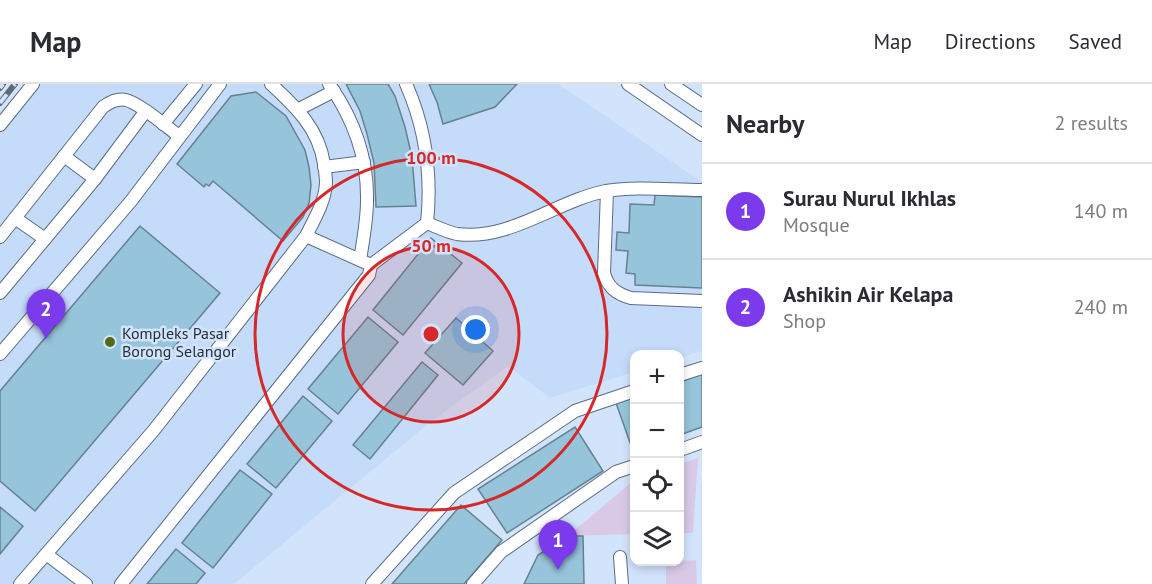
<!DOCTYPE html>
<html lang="en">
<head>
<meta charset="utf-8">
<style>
	body { margin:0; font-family:"PT Sans",sans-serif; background:#f2f2f3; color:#2b2b33 }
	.controls { position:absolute; right:18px; bottom:18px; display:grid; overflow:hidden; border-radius:12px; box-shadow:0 3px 9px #0003 }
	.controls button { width:54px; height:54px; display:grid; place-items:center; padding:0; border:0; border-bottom:2px solid #e1e1e2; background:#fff; color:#2b2b33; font:30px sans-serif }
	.you { position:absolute; left:476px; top:246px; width:21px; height:21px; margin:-15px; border:4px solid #fff; border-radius:50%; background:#1a73e8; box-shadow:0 0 0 9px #1a73e833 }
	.badge { display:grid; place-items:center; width:39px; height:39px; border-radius:50%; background:#7c3aed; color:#fff; font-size:20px; font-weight:700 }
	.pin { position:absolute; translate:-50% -50px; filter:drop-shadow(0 2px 3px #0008) }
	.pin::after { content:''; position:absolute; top:32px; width:21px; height:18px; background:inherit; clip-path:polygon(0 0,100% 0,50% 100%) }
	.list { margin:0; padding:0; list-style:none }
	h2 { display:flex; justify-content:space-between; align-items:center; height:78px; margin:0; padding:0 24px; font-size:26px }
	h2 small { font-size:20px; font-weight:400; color:#7c7c81 }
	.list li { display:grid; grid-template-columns:39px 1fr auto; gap:18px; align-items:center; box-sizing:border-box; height:96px; padding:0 24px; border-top:2px solid #e1e1e2 }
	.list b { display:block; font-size:22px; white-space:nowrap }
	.list p { margin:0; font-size:20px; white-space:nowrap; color:#7c7c81 }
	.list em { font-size:20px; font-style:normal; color:#7c7c81 }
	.icon { flex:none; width:33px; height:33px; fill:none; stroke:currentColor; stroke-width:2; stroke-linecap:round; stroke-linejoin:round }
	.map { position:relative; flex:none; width:702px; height:500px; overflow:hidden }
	header { display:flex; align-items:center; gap:36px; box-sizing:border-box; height:84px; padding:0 30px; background:#fff; border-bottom:2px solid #e1e1e2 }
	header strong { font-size:28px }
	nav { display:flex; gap:33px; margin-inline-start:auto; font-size:21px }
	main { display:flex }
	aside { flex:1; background:#fff }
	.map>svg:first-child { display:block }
	.built { fill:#c5dbfa }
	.green { fill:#d9c9e7 }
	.building { fill:#96c4da; stroke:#668290; stroke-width:1.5 }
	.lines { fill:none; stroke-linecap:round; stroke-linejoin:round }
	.minor-casing { stroke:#5c6c81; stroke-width:14 }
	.minor { stroke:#fff; stroke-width:12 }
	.rail-casing { stroke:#606a78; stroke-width:6 }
	.rail { stroke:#d2e4fc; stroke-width:4; stroke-dasharray:11; stroke-linecap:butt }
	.ring { fill:none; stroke:#d62828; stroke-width:3 }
	.poi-dot { fill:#546815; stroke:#d2e4fc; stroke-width:2 }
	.labels { text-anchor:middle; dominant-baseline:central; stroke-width:5; stroke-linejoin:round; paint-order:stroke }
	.poi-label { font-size:16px; fill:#272e37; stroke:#d2e4fc; text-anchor:start }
	.centre { fill:#d62828; stroke:#d2e4fc; stroke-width:3 }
	.ring-label { font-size:18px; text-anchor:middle; font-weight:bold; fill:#d62828; stroke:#d2e4fc; stroke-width:5; stroke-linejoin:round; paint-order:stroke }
</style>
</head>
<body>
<header>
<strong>Map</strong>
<nav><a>Map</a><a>Directions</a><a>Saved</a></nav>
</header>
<main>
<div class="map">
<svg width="702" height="500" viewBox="0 0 702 500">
	<rect width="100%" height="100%" fill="#d2e4fc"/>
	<path class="built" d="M 25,0 L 558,0 L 702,98 L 702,267 L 680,274 L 680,270 L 634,270 L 634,288 L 550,314 L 508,282 L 428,340 L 234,500 L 0,500 L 0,30 Z"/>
	<g class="green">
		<path d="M 698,374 L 693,449 L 680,449 L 680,380 Z"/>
		<path d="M 634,396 L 634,450 L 568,452 Z"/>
		<path d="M 696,476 L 697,500 L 666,500 L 666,478 Z"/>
	</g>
	<g class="building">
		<path d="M 346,0 L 388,0 L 395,12 L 405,43 L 412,73 L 416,122 L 376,123 L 374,79 L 367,50 L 360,27 Z"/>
		<path d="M 429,0 L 517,0 L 495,23 L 443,40 L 437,18 Z"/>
		<path d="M 256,8 L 286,32 L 305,66 L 309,83 L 311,101 L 309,119 L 303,133 L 283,157 L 213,97 L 209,102 L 206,100 L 204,103 L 177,80 L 231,12 Z"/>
		<path d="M 655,111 L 702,113 L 702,204 L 635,201 L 635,190 L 626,189 L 628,167 L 616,166 L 617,148 L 629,149 L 630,120 L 654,121 Z"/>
		<path d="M 140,142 L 220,209 L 35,427 L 0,397 L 0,307 Z"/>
		<path d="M 431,154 L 462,179 L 403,251 L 373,226 Z"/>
		<path d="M 368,233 L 398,258 L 338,330 L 308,305 Z"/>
		<path d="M 456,234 L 493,267 L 463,301 L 425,269 Z"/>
		<path d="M 422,278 L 438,291 L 370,375 L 353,361 Z"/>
		<path d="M 702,290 L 702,343 L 680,351 L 680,298 Z"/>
		<path d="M 303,312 L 332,337 L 276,404 L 247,380 Z"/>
		<path d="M 634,313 L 634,366 L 633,367 L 616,319 Z"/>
		<path d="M 575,343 L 603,387 L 507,449 L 478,405 Z"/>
		<path d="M 240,386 L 272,410 L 213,484 L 182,459 Z"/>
		<path d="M 461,421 L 502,456 L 464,500 L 392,500 Z"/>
		<path d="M 0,423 L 23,442 L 0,470 Z"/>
		<path d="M 568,452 L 583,452 L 584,500 L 524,500 L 538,471 Z"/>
		<path d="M 176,465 L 205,489 L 196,500 L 147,500 Z"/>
	</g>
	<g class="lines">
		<defs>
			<g id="minor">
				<path d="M 329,0 C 353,34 368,74 367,117 C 367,136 363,157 360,176"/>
				<path d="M 628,0 L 702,51"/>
				<path d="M 671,0 L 702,21"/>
				<path d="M 299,25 L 334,7"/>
				<path d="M 163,40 L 196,0"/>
				<path d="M 0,41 L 33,0"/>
				<path d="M 64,72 L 95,95"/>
				<path d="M 324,83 L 364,78"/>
				<path d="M 607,107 L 604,189 C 608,204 617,210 631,214 L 702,217"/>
				<path d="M 15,134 L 45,155"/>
				<path d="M 427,139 C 437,143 447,148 457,150 C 510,157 556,117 606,107 C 637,102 671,106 702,106"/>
				<path d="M 0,153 L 103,23 C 110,18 117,14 126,16 C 139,19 167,43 179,52"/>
				<path d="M 371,181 L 427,139 C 432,91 426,45 406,0"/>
				<path d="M 0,209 L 95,95 L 145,28"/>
				<path d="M 0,270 L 131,117 L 220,0"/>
				<path d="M 680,291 L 702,284"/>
				<path d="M 680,366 L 702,358"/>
				<path d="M 46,470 L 86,500"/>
				<path d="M 620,473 L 622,500"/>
				<path d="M 20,500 L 154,346 L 306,152 C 314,136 325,118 326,99 C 326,93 325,86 324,80 C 319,45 296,23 271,0"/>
				<path d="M 121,500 L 369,191 L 371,181 L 306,152"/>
				<path d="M 372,500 L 454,409 L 575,327 L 634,307"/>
				<path d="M 473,500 L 501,468 L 616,388 L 634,382"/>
			</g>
		</defs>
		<use href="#minor" class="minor-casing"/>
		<use href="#minor" class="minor"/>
		<defs>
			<g id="rail">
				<path d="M 0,4 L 3,0"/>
				<path d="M 0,19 L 15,0"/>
			</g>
		</defs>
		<use href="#rail" class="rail-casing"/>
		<use href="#rail" class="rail"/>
	</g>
	<circle cx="431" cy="250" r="88" fill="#d62828" fill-opacity=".12"/>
	<g class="ring">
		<circle cx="431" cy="250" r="88"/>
		<circle cx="431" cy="250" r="176"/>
	</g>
	<circle class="poi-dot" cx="110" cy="258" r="6"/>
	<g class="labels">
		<g class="poi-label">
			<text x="122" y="249">Kompleks Pasar<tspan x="122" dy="18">Borong Selangor</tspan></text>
		</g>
	</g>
	<circle cx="431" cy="250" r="9" class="centre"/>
	<g class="ring-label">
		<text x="431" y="80">100 m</text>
		<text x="431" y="168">50 m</text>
	</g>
</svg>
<div class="controls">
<button>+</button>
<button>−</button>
<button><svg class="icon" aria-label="locate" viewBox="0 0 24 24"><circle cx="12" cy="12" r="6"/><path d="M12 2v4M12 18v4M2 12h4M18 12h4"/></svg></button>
<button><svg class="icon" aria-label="layers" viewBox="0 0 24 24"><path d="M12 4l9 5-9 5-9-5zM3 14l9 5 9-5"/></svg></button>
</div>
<div class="you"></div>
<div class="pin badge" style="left:558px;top:486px">1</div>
<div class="pin badge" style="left:46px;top:255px">2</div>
</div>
<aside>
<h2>Nearby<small>2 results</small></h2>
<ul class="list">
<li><span class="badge">1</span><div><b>Surau Nurul Ikhlas</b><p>Mosque</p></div><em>140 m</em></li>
<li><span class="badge">2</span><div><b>Ashikin Air Kelapa</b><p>Shop</p></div><em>240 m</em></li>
</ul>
</aside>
</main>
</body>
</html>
